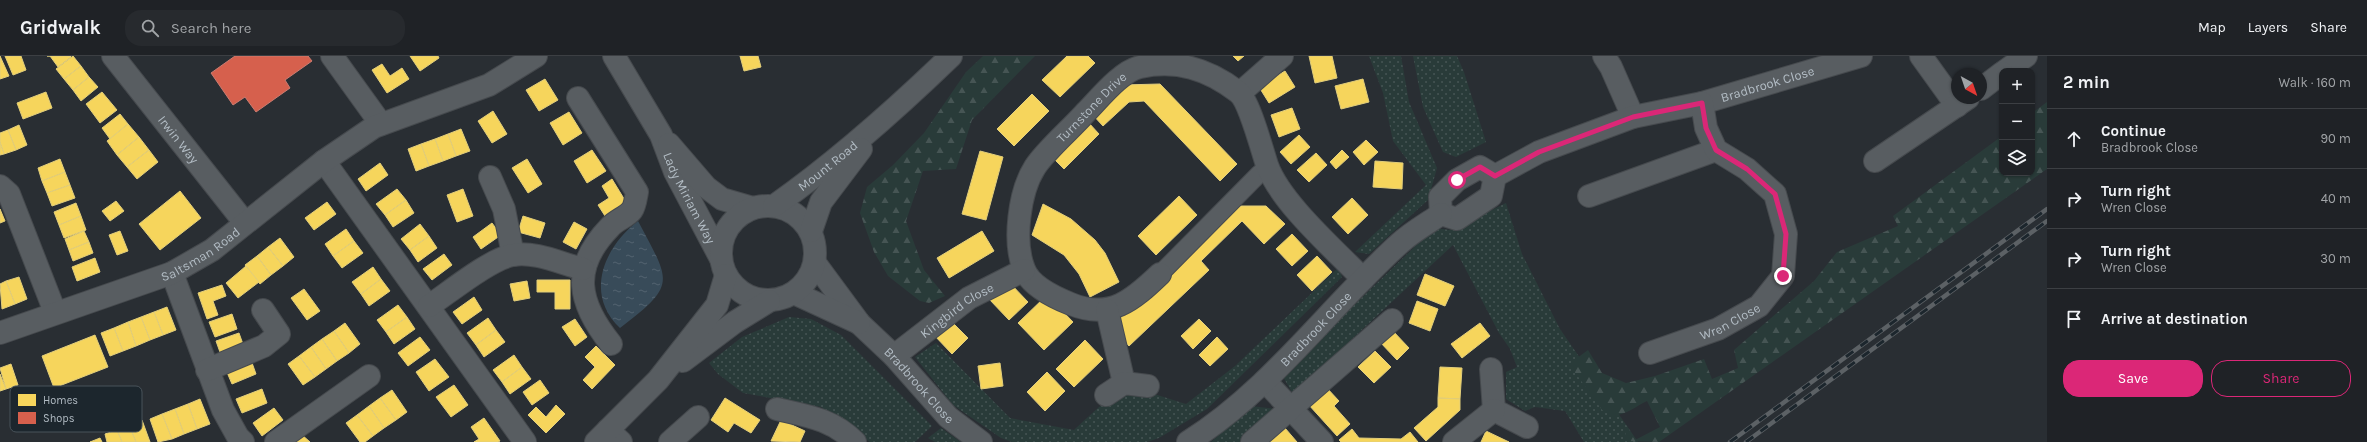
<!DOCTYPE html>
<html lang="en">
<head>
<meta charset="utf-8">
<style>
	body { margin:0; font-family:Karla,sans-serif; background:#272a2e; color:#f1f3f6 }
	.controls { position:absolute; right:12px; top:12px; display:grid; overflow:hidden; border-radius:8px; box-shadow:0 1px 3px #0004 }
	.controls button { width:36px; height:36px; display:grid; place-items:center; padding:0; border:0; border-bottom:1px solid #3c3f43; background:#1f2226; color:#f1f3f6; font:20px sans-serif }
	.compass { position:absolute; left:1951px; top:12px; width:36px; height:36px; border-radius:50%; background:#1f2226; box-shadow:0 1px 3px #0004; rotate:140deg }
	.stop { position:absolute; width:12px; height:12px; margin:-9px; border:3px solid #db2777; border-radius:50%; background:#fff }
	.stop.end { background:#db2777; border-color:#fff; box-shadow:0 1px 4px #0008 }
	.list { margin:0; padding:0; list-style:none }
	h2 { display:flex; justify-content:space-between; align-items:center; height:52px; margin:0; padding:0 16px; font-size:17px }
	h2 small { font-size:13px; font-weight:400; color:#a1a4a7 }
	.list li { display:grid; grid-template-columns:26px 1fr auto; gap:12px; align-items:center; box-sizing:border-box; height:60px; padding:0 16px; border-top:1px solid #3c3f43 }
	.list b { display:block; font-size:15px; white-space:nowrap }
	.list p { margin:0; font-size:13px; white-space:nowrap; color:#a1a4a7 }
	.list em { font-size:13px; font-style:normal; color:#a1a4a7 }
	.actions { display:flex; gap:8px; padding:12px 16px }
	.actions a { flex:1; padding:9px 0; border:1px solid #db2777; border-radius:16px; text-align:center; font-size:14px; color:#db2777 }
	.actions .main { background:#db2777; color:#fff }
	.icon { flex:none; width:22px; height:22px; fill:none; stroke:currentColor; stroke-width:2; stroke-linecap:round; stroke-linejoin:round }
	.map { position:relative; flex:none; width:2047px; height:386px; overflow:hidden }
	header { display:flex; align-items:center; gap:24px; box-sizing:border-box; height:56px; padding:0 20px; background:#1f2226; border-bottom:1px solid #3c3f43 }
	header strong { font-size:19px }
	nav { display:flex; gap:22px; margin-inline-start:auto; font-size:14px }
	.search { width:280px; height:36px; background:#272a2e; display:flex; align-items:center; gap:10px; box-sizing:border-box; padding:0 14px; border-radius:16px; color:#a1a4a7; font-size:15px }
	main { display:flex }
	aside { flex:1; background:#1f2226 }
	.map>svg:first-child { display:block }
	.grass { fill:url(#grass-dots) }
	.forest { fill:url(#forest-firs) }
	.water { fill:url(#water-ripples) }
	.homes { fill:#f6d55c; stroke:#e2ce7b }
	.shops { fill:#d6604d; stroke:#cb7c71 }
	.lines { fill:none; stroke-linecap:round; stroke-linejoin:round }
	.pedestrian-casing { stroke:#464a4e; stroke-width:19 }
	.minor-casing { stroke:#464a4e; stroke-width:24 }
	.tertiary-casing { stroke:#464a4e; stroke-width:24 }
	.pedestrian { stroke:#585d61; stroke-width:17 }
	.minor { stroke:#585d61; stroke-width:22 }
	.tertiary { stroke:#585d61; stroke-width:22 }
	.rail-casing { stroke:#5c6165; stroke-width:4.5 }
	.rail { stroke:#1c262d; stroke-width:3; stroke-dasharray:9; stroke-linecap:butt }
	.route { stroke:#db2777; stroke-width:5 }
	.labels { text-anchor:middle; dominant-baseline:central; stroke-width:4; stroke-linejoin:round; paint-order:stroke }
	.street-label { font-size:13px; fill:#b2bcc4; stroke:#1c262d }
	.key { fill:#1c262d; stroke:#49535a; stroke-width:1 }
	.key-label { font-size:11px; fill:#b2bcc4 }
</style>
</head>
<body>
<header>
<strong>Gridwalk</strong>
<div class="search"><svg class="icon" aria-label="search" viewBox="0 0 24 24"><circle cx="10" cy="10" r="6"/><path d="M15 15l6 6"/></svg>Search here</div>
<nav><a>Map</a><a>Layers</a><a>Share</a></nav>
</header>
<main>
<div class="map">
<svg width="2047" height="386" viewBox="0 0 2047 386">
	<defs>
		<pattern id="grass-dots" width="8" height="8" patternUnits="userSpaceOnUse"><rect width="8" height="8" fill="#293b39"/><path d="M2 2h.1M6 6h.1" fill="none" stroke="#465554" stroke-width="1.8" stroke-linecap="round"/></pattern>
		<pattern id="forest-firs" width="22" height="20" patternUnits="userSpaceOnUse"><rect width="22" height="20" fill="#293b39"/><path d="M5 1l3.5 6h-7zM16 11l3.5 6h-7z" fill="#465554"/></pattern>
		<pattern id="water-ripples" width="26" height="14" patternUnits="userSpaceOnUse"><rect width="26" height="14" fill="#384b59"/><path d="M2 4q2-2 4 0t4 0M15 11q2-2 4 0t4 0" fill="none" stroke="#52636f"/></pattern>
	</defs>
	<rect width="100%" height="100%" fill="#292e33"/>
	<g class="grass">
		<path d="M 1369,0 L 1401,0 L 1409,46 L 1437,112 L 1428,144 L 1369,198 L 1355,196 L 1426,129 L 1393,85 L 1383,37 Z"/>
		<path d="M 1413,0 L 1457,0 L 1464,16 L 1486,86 L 1456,101 L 1443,96 L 1423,51 Z"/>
		<path d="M 1506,147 L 1522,198 L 1560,273 L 1638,386 L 1584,386 L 1565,355 L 1535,351 L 1525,355 L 1506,343 L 1506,316 L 1517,311 L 1510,293 L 1499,277 L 1453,189 L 1293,338 L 1282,319 L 1434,172 L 1450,174 Z"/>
		<path d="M 1339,211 L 1342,221 L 1207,353 L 1159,382 L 1147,386 L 1012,386 L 1001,382 L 953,349 L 915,301 L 936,287 L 1010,362 L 1074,374 C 1084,365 1114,335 1126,334 C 1146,333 1168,343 1186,348 L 1235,310 Z"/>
		<path d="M 789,261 L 811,263 L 841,279 L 932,370 L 915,386 L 870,386 L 821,351 L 743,337 L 718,318 L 709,307 L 742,281 Z"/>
		<path d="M 1251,350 L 1277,353 L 1242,386 L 1211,386 Z"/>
		<path d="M 941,372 L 961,386 L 935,386 L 928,382 Z"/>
	</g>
	<g class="forest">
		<path d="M 983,0 L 1035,0 L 972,64 L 956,113 L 923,115 L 906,165 L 924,214 L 945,240 L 929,247 L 920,245 L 888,220 L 874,196 L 860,157 L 867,131 L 893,109 L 924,77 L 966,16 Z"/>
		<path d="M 2047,46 L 2047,113 L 1659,386 L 1624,385 L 1627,370 L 1635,384 L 1660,371 L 1647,345 C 1632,352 1617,367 1602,354 L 1569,308 L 1588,294 L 1602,317 L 1626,327 L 1655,320 L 1704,303 L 1712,323 L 1738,312 L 1734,294 L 1814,225 L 1837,196 L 1898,170 L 1893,160 L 2002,80 L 2002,117 L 2032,117 L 2032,57 Z"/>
	</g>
	<path class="water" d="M 638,165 C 670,226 678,228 620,272 C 584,238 604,191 638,165 Z"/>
	<g class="homes">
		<path d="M 0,0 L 9,20 L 0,23 Z"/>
		<path d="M 5,0 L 21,0 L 26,14 L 13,19 Z"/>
		<path d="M 47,0 L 70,0 L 71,1 L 58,11 L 50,0 Z"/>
		<path d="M 73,0 L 81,10 L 64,23 L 56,13 Z"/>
		<path d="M 410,0 L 438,0 L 439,2 L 420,15 Z"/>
		<path d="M 740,0 L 758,0 L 761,11 L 744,15 Z"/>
		<path d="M 1067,0 L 1088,0 L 1095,7 L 1060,41 L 1042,24 Z"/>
		<path d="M 1233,0 L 1244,0 L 1238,5 Z"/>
		<path d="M 1309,0 L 1332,0 L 1337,22 L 1315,27 Z"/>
		<path d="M 382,8 L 390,20 L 402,12 L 409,23 L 387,37 L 372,14 Z"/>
		<path d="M 81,10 L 89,21 L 73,34 L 64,23 Z"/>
		<path d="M 1285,15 L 1295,31 L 1269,47 L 1259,31 Z"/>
		<path d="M 89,21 L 98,31 L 81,45 L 73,34 Z"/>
		<path d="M 545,23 L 558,44 L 539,55 L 526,34 Z"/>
		<path d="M 1363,23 L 1369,46 L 1341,53 L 1335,30 Z"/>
		<path d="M 1160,28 L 1237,108 L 1220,125 L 1144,45 L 1129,46 L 1103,70 L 1092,58 L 1122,29 Z"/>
		<path d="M 46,36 L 52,52 L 23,63 L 17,47 Z"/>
		<path d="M 102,36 L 117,54 L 100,67 L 86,48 Z"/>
		<path d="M 1032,38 L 1049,55 L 1014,90 L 997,73 Z"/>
		<path d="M 1292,52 L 1300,73 L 1279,81 L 1271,59 Z"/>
		<path d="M 493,55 L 507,78 L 492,87 L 478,65 Z"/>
		<path d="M 569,56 L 582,77 L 563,89 L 550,67 Z"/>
		<path d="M 120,58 L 128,68 L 110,83 L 102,72 Z"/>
		<path d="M 1088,66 L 1099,78 L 1064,113 L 1052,101 Z"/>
		<path d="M 128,68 L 139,81 L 117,99 L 107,85 Z"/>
		<path d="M 19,69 L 27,89 L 16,94 L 8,74 Z"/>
		<path d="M 461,73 L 470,95 L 456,100 L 448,78 Z"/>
		<path d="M 8,74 L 16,94 L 4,98 L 0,86 L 0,77 Z"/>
		<path d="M 448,78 L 456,100 L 443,105 L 435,83 Z"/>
		<path d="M 1299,79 L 1310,91 L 1291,108 L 1280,96 Z"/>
		<path d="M 139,81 L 149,94 L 127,111 L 117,99 Z"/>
		<path d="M 435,83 L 443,105 L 429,110 L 421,88 Z"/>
		<path d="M 1366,84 L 1378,96 L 1364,109 L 1353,96 Z"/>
		<path d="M 0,86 L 4,98 L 0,99 Z"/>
		<path d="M 421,88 L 429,110 L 416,115 L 408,93 Z"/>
		<path d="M 149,94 L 158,106 L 137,123 L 127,111 Z"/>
		<path d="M 592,94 L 606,115 L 587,127 L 574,105 Z"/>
		<path d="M 1342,94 L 1349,101 L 1336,113 L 1330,106 Z"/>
		<path d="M 980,95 L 1003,101 L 986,164 L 962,158 Z"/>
		<path d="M 1316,97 L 1327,109 L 1309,126 L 1297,114 Z"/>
		<path d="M 60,103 L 65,116 L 42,125 L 38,112 Z"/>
		<path d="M 527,103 L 542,128 L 528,137 L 512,112 Z"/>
		<path d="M 1375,105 L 1403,107 L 1402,133 L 1373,131 Z"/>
		<path d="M 380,107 L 388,119 L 366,135 L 358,123 Z"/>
		<path d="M 65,116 L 70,129 L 47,137 L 42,125 Z"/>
		<path d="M 612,123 L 626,146 L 605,160 L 598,149 L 609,142 L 602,130 Z"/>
		<path d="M 70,129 L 75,142 L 52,150 L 47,137 Z"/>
		<path d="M 397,133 L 406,144 L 385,159 L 376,148 Z"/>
		<path d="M 463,133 L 473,160 L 457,166 L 447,139 Z"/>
		<path d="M 180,135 L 201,162 L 160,194 L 139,168 Z"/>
		<path d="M 1179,140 L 1197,159 L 1156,199 L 1138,180 Z"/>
		<path d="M 1352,142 L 1368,159 L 1348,178 L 1332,161 Z"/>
		<path d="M 406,144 L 414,157 L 393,171 L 385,159 Z"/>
		<path d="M 116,145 L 124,155 L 110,165 L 102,155 Z"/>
		<path d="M 327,146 L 336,158 L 314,174 L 305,162 Z"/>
		<path d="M 76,147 L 81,160 L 59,169 L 54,156 Z"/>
		<path d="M 1043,148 L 1071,163 L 1095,184 L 1105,197 L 1119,226 L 1090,241 L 1079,218 L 1064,199 L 1032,179 Z"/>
		<path d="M 1238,150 L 1266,150 L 1285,168 L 1264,188 L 1242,165 L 1201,205 L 1209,214 L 1129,290 L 1111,271 Z"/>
		<path d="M 0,153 L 5,165 L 0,167 Z"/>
		<path d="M 81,160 L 86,174 L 64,182 L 59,169 Z"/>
		<path d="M 523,160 L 545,167 L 540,182 L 518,176 Z"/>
		<path d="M 574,166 L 587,173 L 576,193 L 563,186 Z"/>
		<path d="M 492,167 L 501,179 L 481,193 L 473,181 Z"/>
		<path d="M 420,168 L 429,180 L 410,194 L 401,183 Z"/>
		<path d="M 346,173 L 354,185 L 333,200 L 325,188 Z"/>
		<path d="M 84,175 L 89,186 L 69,194 L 65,183 Z"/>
		<path d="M 120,175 L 128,195 L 117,199 L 109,179 Z"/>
		<path d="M 982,175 L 994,195 L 949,222 L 937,202 Z"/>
		<path d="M 1292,178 L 1308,195 L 1292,210 L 1276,193 Z"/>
		<path d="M 429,180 L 437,192 L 418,206 L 410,194 Z"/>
		<path d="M 280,182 L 294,201 L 283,210 L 268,191 Z"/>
		<path d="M 354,185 L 363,197 L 342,212 L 333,200 Z"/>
		<path d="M 89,186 L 93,197 L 73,205 L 69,194 Z"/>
		<path d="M 268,191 L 283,210 L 271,219 L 257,200 Z"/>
		<path d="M 444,198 L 452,209 L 432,224 L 423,213 Z"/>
		<path d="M 257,200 L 271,219 L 260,228 L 245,209 Z"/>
		<path d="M 1317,200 L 1332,216 L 1312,235 L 1297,219 Z"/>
		<path d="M 95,202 L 100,216 L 77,225 L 72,211 Z"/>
		<path d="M 246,210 L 259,226 L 238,242 L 226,227 Z"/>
		<path d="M 373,211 L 381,223 L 361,238 L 352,226 Z"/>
		<path d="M 1425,218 L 1454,230 L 1445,250 L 1417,239 Z"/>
		<path d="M 19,221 L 27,243 L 15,248 L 6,225 Z"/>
		<path d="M 381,223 L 390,235 L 369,250 L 361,238 Z"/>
		<path d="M 537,224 L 570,224 L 570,253 L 555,253 L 555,236 L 537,236 Z"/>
		<path d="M 6,225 L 15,248 L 2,253 L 0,228 Z"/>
		<path d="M 527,225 L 530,242 L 514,245 L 510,228 Z"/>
		<path d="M 1008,225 L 1028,246 L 1009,264 L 989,243 Z"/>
		<path d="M 222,229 L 226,240 L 213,245 L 218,259 L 207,263 L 198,237 Z"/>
		<path d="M 304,233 L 320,255 L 307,264 L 291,242 Z"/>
		<path d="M 1047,239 L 1073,266 L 1044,294 L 1018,267 Z"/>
		<path d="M 474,241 L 482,254 L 462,268 L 453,256 Z"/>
		<path d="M 1417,245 L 1438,253 L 1430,275 L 1409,267 Z"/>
		<path d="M 398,249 L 407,261 L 386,276 L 377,264 Z"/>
		<path d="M 167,251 L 176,274 L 163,279 L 154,256 Z"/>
		<path d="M 154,256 L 163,279 L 150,284 L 141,261 Z"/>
		<path d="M 232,258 L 237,273 L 215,281 L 209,266 Z"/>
		<path d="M 141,261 L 150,284 L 136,290 L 128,266 Z"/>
		<path d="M 407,261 L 415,273 L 394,288 L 386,276 Z"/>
		<path d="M 488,262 L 496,274 L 476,289 L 467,277 Z"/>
		<path d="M 575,263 L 587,281 L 575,290 L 562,271 Z"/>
		<path d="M 949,263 L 968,282 L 952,298 L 933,278 Z"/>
		<path d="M 1199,263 L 1211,275 L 1193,293 L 1181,280 Z"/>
		<path d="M 128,266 L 136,290 L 123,295 L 114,272 Z"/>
		<path d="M 345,267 L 360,288 L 349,297 L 334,275 Z"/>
		<path d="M 1480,267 L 1490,280 L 1462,302 L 1451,288 Z"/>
		<path d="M 114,272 L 123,295 L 110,300 L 101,277 Z"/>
		<path d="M 496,274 L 505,286 L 484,301 L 476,289 Z"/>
		<path d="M 1392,274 L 1409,292 L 1397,304 L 1379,285 Z"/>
		<path d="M 334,275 L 349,297 L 337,305 L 322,283 Z"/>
		<path d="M 239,277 L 244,291 L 221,299 L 216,285 Z"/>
		<path d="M 95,279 L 108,311 L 54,332 L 42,300 Z"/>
		<path d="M 420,281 L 430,294 L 408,310 L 398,297 Z"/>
		<path d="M 1217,281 L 1228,293 L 1210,310 L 1199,299 Z"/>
		<path d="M 322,283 L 337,305 L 326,313 L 311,291 Z"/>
		<path d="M 1085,284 L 1103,303 L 1074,331 L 1056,313 Z"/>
		<path d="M 596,290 L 615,309 L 592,333 L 583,324 L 595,311 L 585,301 Z"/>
		<path d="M 311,291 L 326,313 L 315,321 L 299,300 Z"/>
		<path d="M 1375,295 L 1391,311 L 1374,327 L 1358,311 Z"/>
		<path d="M 514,299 L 522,311 L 502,326 L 493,314 Z"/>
		<path d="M 299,300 L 315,321 L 303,329 L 288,308 Z"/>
		<path d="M 435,303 L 449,321 L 429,335 L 416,316 Z"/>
		<path d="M 251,304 L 256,318 L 232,328 L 226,314 Z"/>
		<path d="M 1000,307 L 1003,330 L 981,333 L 978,310 Z"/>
		<path d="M 11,308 L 18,329 L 6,333 L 0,312 Z"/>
		<path d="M 522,311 L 531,323 L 510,338 L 502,326 Z"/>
		<path d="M 1440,311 L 1462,312 L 1460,343 L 1438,342 Z"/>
		<path d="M 1047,316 L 1065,335 L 1045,355 L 1027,336 Z"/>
		<path d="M 0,318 L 6,333 L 0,335 Z"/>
		<path d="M 540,324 L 549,337 L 532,349 L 523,336 Z"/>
		<path d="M 454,329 L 468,349 L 451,361 L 436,341 Z"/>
		<path d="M 1326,331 L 1339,345 L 1334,350 L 1350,368 L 1337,380 L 1308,348 Z"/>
		<path d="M 262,333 L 267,347 L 242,357 L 236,343 Z"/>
		<path d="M 392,334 L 407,356 L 396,364 L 380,342 Z"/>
		<path d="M 380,342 L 396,364 L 384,372 L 369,350 Z"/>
		<path d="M 725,342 L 760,364 L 751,377 L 734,367 L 728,376 L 711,364 Z"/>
		<path d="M 1438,342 L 1460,343 L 1460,354 L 1426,385 L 1414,372 L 1438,351 Z"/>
		<path d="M 200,343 L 210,368 L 197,373 L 188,348 Z"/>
		<path d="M 188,348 L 197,373 L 184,378 L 175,353 Z"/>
		<path d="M 556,349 L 565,358 L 546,377 L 528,359 L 536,351 L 546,361 Z"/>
		<path d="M 369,350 L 384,372 L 373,380 L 357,359 Z"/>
		<path d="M 274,352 L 283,364 L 262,380 L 253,367 Z"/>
		<path d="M 175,353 L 184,378 L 172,383 L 162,358 Z"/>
		<path d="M 162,358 L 172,383 L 158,386 L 150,363 Z"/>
		<path d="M 357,359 L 373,380 L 365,386 L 360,386 L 346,367 Z"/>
		<path d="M 484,362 L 500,385 L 498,386 L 474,386 L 479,383 L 471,371 Z"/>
		<path d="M 142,364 L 150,386 L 136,386 L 129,369 Z"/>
		<path d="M 781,364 L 805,375 L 800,386 L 771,385 Z"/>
		<path d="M 129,369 L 136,386 L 122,386 L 117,374 Z"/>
		<path d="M 1285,372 L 1297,386 L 1270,386 Z"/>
		<path d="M 1352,373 L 1359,382 L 1401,383 L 1410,376 L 1418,386 L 1341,386 L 1339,384 Z"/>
		<path d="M 117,374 L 122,386 L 107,386 L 105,378 Z"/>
		<path d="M 1486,375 L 1509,386 L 1481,386 Z"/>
		<path d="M 301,378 L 310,386 L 294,386 Z"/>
		<path d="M 100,382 L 102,386 L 90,386 Z"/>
	</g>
	<path class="shops" d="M 235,0 L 308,0 L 312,5 L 285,24 L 290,32 L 256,56 L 245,41 L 233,49 L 211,17 Z"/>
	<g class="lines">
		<defs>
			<path id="pedestrian" d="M 1160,218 L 1259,118 L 1268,111"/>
			<g id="minor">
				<path id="s1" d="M 113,0 L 245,167"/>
				<path d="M 332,0 L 381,68"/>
				<path d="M 1604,0 L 1611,11 L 1633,61"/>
				<path d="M 1921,0 L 1957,50"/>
				<path d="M 2005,15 L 2026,0"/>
				<path d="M 1981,33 L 2002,17"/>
				<path d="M 1240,37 L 1282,0"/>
				<path d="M 578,42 L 637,136 C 636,141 635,150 632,154 C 627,161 616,164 610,171 C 570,212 578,247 611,288"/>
				<path d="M 324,105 L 525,386"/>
				<path d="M 1875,105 L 1968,42"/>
				<path id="s2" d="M 1495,120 L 1539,96 L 1633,61 L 1702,47 L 1861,0"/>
				<path d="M 490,121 L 504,153 L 513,199"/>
				<path d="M 0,130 L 9,138 L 55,256"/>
				<path d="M 1589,140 L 1716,94"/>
				<path d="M 1441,158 L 1440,141 L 1457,124 L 1480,111 L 1495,120"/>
				<path d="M 1441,158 L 1457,163 L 1491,140 L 1495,120"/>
				<path id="s3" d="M 815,207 L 860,268 L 894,300 L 948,361 L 981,386"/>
				<path d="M 172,217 L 223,354 L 238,381 L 243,386"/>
				<path id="s4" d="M 1160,218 C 1133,244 1110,264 1071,248 C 1056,242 1030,230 1024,213 C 1013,186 1019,136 1035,111 C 1046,94 1071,73 1086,56 C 1099,43 1121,15 1140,11 C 1177,3 1208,13 1238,36 C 1249,44 1262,94 1267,109 C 1280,146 1334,193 1363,223"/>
				<path d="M 794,237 L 859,267"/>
				<path d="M 429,250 C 450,236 490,203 513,199 C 535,195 562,208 583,213"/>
				<path d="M 1107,254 L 1124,327"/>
				<path id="s5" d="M 0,277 L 172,217 L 212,194 L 324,105 L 374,71 L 489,29 L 536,0"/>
				<path id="s6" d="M 1650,297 L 1718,273 L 1759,250 L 1783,220 L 1786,178 L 1775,138 L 1747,113 L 1716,94 L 1706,72 L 1702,47"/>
				<path id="s7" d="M 894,300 L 969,242 L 1024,214"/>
				<path d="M 1491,313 L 1494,354 L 1527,371"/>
				<path d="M 207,314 L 264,290 L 279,278 L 263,254"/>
				<path d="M 1265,325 L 1322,386"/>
				<path d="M 1106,339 L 1124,327 L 1148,330"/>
				<path d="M 777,353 C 808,360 832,363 855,386"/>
				<path d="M 608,374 L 621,386"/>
				<path d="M 276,386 L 369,320"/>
				<path d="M 670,386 L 698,361"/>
				<path id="s8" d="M 1188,386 C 1271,334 1328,252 1400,187 C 1412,176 1428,167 1441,158"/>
				<path d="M 1252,386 L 1392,264"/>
				<path d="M 1454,386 L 1494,354"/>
			</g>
			<g id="tertiary">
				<path id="s9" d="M 614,0 L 661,79 L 675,116 L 721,203"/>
				<path d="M 669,88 L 706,131 L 722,143 L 753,152"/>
				<circle cx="768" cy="197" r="47"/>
				<path id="s10" d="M 774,150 C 838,105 895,54 951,0"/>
				<path d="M 811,175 L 821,146 L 861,93"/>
				<path d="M 683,305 L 735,266 L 769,245"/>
				<path d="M 596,386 L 658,324 L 717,249 L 726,219"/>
			</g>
		</defs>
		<use href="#pedestrian" class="pedestrian-casing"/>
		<use href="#minor" class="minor-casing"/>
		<use href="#tertiary" class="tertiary-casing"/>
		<use href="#pedestrian" class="pedestrian"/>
		<use href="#minor" class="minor"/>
		<use href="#tertiary" class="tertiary"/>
		<defs>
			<g id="rail">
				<path d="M 1730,386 L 2047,153"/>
				<path d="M 1746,386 L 2047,165"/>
			</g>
		</defs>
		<use href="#rail" class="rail-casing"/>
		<use href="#rail" class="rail"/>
	</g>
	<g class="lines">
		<path class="route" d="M 1457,124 L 1480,111 L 1495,120 L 1539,96 L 1633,61 L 1702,47 L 1706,72 L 1716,94 L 1747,113 L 1775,138 L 1786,178 L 1783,220"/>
	</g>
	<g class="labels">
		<g class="street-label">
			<text stroke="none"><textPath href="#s2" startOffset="289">Bradbrook Close</textPath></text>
			<text stroke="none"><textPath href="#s4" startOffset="349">Turnstone Drive</textPath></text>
			<text stroke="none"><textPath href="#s1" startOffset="106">Irwin Way</textPath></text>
			<text stroke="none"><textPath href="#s10" startOffset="67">Mount Road</textPath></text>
			<text stroke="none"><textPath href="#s9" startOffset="161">Lady Miriam Way</textPath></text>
			<text stroke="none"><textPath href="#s5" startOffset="216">Saltsman Road</textPath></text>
			<text stroke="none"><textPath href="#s7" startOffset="78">Kingbird Close</textPath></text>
			<text stroke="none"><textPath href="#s6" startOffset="86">Wren Close</textPath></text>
			<text stroke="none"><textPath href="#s8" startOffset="171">Bradbrook Close</textPath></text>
			<text stroke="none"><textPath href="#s3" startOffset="161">Bradbrook Close</textPath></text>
		</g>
	</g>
	<rect x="10" y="330" width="132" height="46" rx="6" class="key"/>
	<rect x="18" y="338" width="18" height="12" fill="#f6d55c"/>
	<rect x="18" y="356" width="18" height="12" fill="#d6604d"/>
	<g class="key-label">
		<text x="43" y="348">Homes</text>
		<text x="43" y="366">Shops</text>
	</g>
</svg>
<div class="controls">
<button>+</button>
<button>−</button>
<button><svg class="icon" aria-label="layers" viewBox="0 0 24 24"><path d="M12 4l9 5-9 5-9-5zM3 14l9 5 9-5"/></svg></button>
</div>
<svg class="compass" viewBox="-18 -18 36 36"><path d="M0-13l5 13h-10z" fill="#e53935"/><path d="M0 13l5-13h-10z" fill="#a1a4a7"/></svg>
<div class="stop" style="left:1457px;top:124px"></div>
<div class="stop end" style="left:1783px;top:220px"></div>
</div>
<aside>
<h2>2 min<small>Walk · 160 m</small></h2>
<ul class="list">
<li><svg class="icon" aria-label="ahead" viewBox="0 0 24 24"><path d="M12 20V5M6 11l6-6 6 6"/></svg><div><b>Continue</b><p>Bradbrook Close</p></div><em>90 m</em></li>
<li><svg class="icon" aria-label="right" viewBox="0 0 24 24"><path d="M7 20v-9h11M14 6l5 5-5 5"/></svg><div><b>Turn right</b><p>Wren Close</p></div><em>40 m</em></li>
<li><svg class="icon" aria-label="right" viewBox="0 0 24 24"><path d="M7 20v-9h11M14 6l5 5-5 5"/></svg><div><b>Turn right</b><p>Wren Close</p></div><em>30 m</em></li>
<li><svg class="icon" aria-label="arrive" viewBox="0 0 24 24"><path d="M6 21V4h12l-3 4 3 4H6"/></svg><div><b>Arrive at destination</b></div></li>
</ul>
<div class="actions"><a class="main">Save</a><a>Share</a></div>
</aside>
</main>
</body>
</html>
